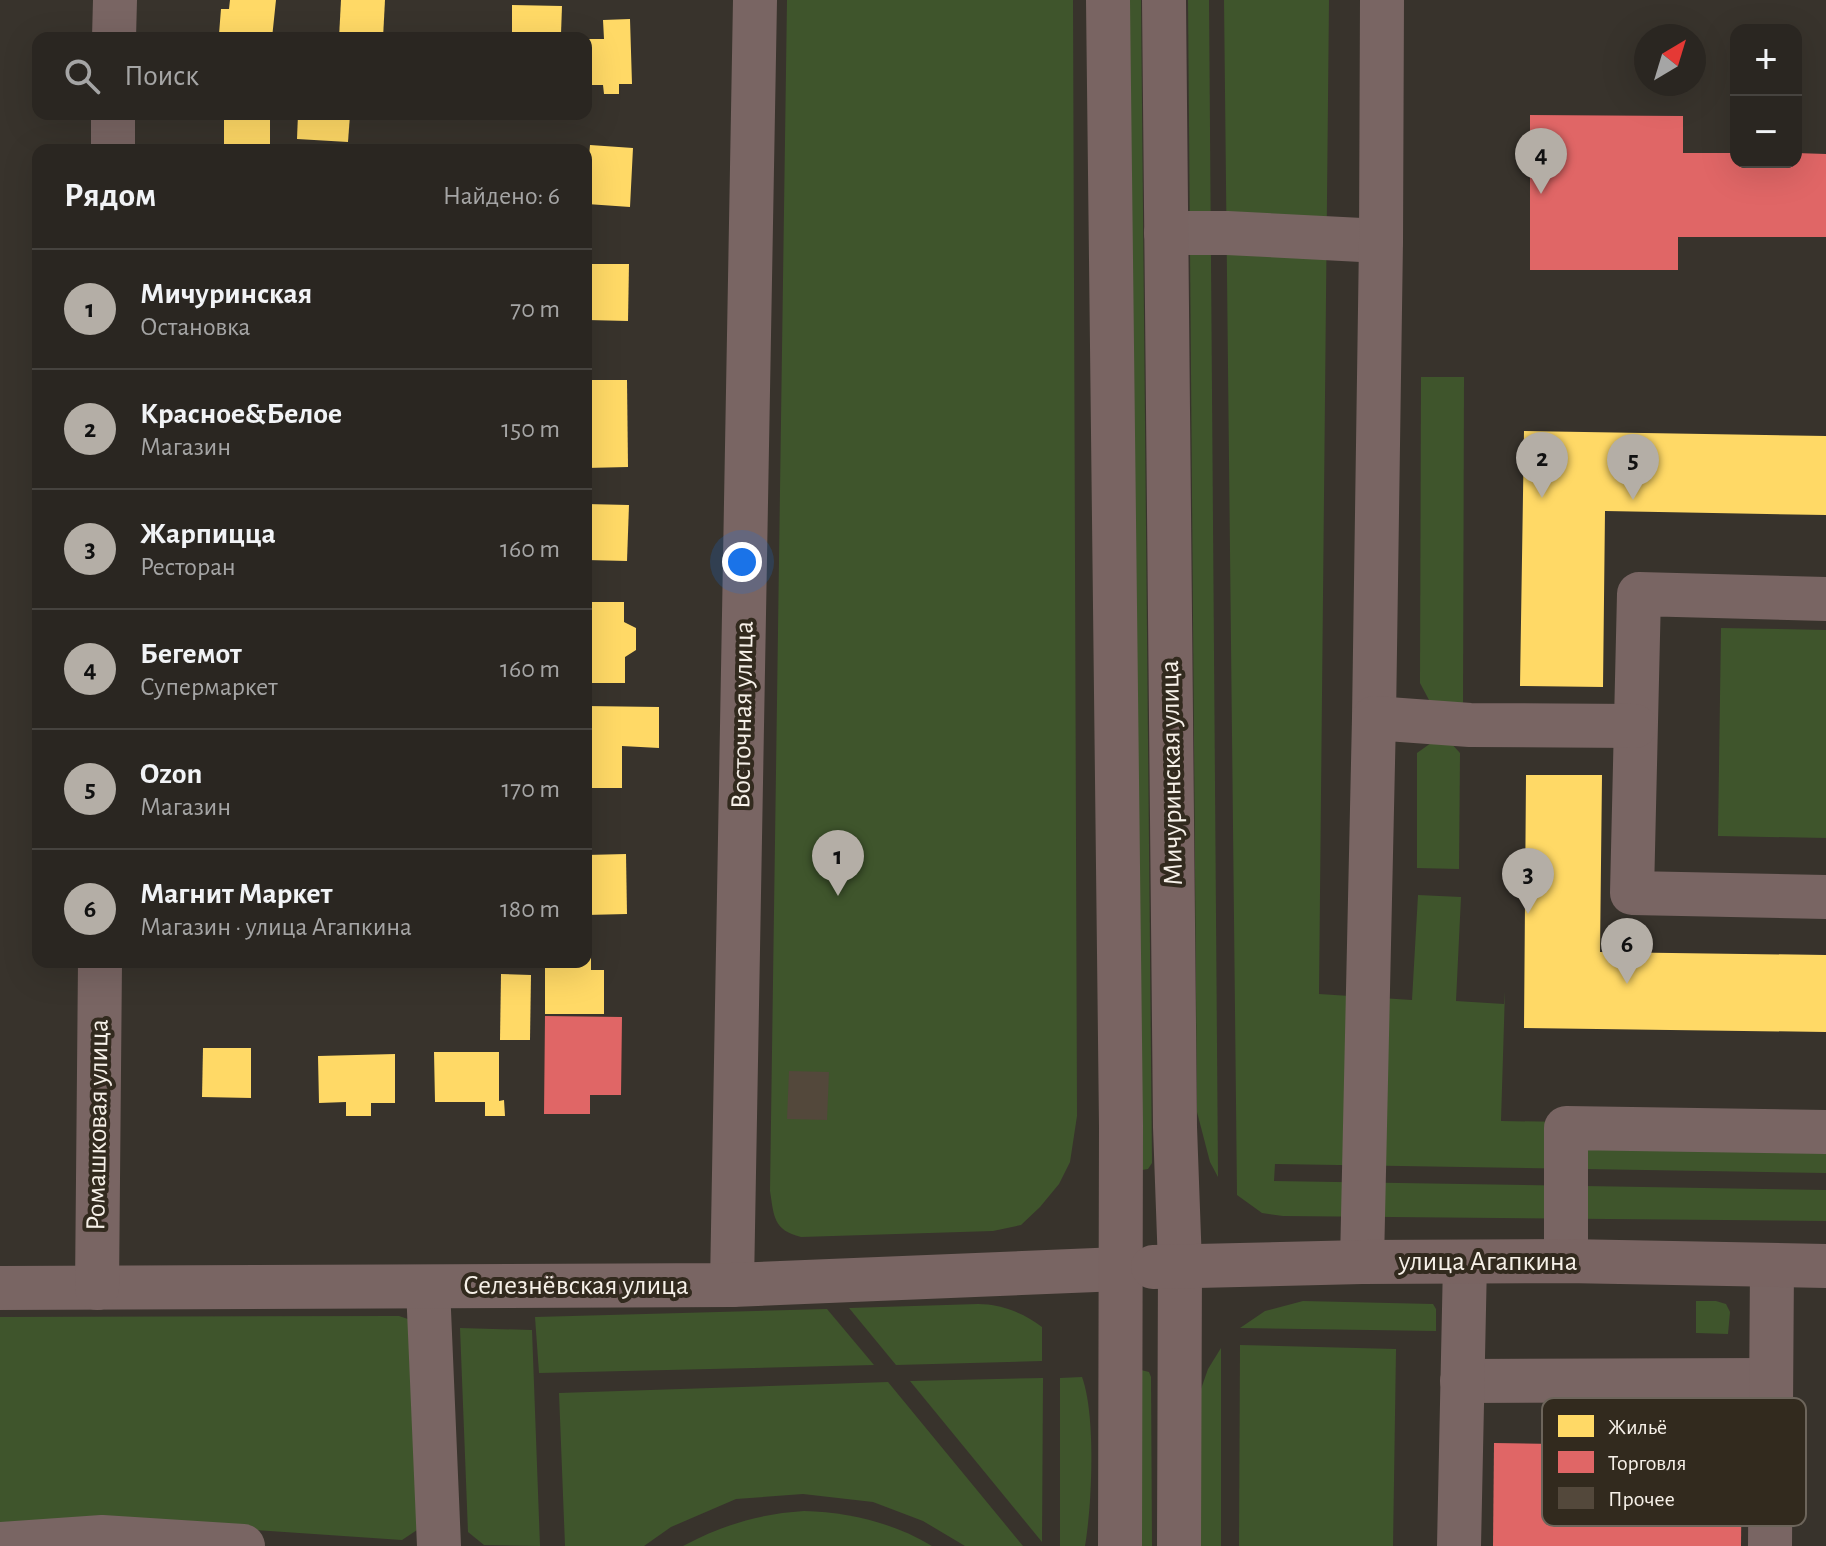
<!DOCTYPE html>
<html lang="ru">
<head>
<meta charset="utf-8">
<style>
	body { margin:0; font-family:"Alegreya Sans",sans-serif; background:#322e2a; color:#f1f3f6 }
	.controls { position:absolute; right:24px; top:24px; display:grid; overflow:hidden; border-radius:16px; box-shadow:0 8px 32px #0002 }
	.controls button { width:72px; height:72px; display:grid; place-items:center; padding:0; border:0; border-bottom:2px solid #46433f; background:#2a2621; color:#f1f3f6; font:40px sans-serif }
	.compass { position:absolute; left:1634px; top:24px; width:72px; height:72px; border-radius:50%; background:#2a2621; box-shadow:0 8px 32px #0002; rotate:38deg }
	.you { position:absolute; left:742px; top:562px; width:28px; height:28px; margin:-20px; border:6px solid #fff; border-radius:50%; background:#1a73e8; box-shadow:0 0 0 12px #1a73e833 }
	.badge { display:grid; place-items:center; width:52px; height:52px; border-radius:50%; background:#b4aea6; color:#111; font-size:26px; font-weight:700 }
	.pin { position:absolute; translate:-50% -66px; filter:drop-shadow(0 2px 4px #0008) }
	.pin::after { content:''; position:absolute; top:42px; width:28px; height:24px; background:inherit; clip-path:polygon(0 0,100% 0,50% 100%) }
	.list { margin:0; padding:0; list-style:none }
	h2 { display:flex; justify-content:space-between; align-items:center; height:104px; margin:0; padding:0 32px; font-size:34px }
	h2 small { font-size:26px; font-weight:400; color:#a5a5a5 }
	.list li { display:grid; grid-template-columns:52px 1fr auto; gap:24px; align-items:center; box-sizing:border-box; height:120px; padding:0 32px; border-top:2px solid #46433f }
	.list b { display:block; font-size:30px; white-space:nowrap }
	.list p { margin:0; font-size:26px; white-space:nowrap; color:#a5a5a5 }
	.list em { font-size:26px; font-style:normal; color:#a5a5a5 }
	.icon { flex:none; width:44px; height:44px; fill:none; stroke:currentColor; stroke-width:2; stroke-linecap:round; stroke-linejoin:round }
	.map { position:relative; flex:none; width:1826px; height:1546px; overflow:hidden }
	.search { position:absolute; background:#2a2621; box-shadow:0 8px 32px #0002; left:32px; top:32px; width:560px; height:88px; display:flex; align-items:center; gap:20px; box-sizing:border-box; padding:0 28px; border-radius:16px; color:#a5a5a5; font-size:30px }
	.panel { position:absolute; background:#2a2621; box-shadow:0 8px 32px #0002; left:32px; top:144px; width:560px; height:824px; border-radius:16px }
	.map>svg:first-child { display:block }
	.green { fill:#3f552c }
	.homes { fill:#ffd966 }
	.shops { fill:#e06666 }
	.building { fill:#53483b }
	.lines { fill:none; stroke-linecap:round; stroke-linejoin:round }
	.minor { stroke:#796563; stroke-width:44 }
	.major { stroke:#796462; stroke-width:44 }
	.labels { text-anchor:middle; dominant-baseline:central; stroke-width:8; stroke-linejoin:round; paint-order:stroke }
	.street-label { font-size:28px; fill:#f6f0e8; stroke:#322a1e }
	.key { fill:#322a1e; stroke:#6d655b; stroke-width:2 }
	.key-label { font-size:22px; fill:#f6f0e8 }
</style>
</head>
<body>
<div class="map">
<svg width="1826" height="1546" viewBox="0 0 1826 1546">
	<rect width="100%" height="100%" fill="#38332c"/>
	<g class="green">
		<path d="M 787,0 L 1073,0 L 1077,1116 L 1070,1162 L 1059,1184 L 1040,1207 L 1021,1225 L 993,1231 L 801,1237 C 773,1230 774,1216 770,1191 Z"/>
		<path d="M 1125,0 L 1141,0 L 1152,1163 L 1148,1169 L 1142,1170 Z"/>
		<path d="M 1188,0 L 1209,0 L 1218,1177 L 1210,1162 L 1197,1112 Z"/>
		<path d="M 1224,0 L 1329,0 L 1319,994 L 1412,1000 L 1418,895 L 1461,897 L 1456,1001 L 1504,1004 L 1505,991 L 1501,1121 L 1826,1126 L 1826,1173 L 1275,1164 L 1274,1181 L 1826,1190 L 1826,1221 L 1283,1216 L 1262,1213 L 1237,1195 Z"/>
		<path d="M 1421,377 L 1464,377 L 1463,706 L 1446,706 L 1429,700 L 1420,683 Z"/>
		<path d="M 1721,628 L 1826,630 L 1826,838 L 1718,836 Z"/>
		<path d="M 1449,741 L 1460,753 L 1459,869 L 1417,868 L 1417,753 L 1431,743 Z"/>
		<path d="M 1303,1301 L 1433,1304 L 1436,1309 L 1436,1331 L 1240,1328 L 1265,1311 Z"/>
		<path d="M 1696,1301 L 1716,1301 L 1726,1304 L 1730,1312 L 1728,1334 L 1696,1333 Z"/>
		<path d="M 978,1304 C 1000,1304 1024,1313 1042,1327 L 1042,1361 L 896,1365 L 849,1308 Z"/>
		<path d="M 827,1309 L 874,1365 L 539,1373 L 535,1317 Z"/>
		<path d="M 399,1316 L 408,1319 L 417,1530 L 402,1540 L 255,1530 L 0,1529 L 0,1317 Z"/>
		<path d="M 460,1328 L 532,1330 L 540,1546 L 484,1545 L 468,1532 Z"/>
		<path d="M 1240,1345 L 1396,1349 L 1393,1546 L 1239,1546 Z"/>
		<path d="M 1221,1348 L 1221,1546 L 1199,1546 L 1201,1389 L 1208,1369 Z"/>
		<path d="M 1141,1370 L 1149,1372 L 1151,1377 L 1152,1546 L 1135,1546 Z"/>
		<path d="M 1082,1377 C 1096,1415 1092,1505 1085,1546 L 1060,1546 L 1060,1378 Z"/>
		<path d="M 1043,1378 L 1042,1542 L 910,1381 Z"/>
		<path d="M 888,1382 L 1023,1546 L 965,1546 L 923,1521 L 873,1502 L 803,1494 L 736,1499 L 671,1527 L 644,1546 L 565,1546 L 559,1393 Z"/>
		<path d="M 804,1511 C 849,1512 894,1523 932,1546 L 683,1546 C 723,1525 758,1514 804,1511 Z"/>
	</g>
	<g class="homes">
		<path d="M 230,0 L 276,0 L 272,38 L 241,38 L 242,36 L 219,34 L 221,9 L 229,9 Z"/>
		<path d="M 341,0 L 385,0 L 383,38 L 339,38 Z"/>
		<path d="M 512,5 L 562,6 L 561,34 L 512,33 Z"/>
		<path d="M 630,19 L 632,84 L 619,84 L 619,94 L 604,94 L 603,85 L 586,85 L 586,39 L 604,39 L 603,20 Z"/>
		<path d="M 224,114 L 270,114 L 270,150 L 217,150 L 217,145 L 224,145 Z"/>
		<path d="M 298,114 L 350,115 L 348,142 L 297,139 Z"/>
		<path d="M 590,145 L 633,148 L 630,207 L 587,204 L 586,167 L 588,168 Z"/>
		<path d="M 588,264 L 629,264 L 628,321 L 587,320 Z"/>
		<path d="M 586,380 L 627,380 L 628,467 L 586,468 Z"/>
		<path d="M 1524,431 L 1826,436 L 1826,515 L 1605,511 L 1603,687 L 1520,686 Z"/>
		<path d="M 586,504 L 629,505 L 627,561 L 586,560 Z"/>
		<path d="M 586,602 L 624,602 L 624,622 L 636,628 L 636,650 L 625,657 L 625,683 L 586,683 Z"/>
		<path d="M 586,706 L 659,707 L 659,748 L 622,746 L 622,788 L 586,788 Z"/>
		<path d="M 1526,775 L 1602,775 L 1600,952 L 1826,955 L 1826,1032 L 1524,1028 Z"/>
		<path d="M 626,854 L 627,914 L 586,915 L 586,855 Z"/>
		<path d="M 586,948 L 591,948 L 591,970 L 604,970 L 604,1014 L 545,1014 L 545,962 L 586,962 Z"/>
		<path d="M 501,974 L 531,975 L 530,1040 L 500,1040 Z"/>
		<path d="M 203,1048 L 251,1048 L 251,1098 L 202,1097 Z"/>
		<path d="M 434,1052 L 499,1052 L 499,1101 L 504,1100 L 505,1116 L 485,1116 L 485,1102 L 435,1102 Z"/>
		<path d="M 395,1054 L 395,1103 L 371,1103 L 371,1116 L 346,1116 L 346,1102 L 319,1103 L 318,1056 Z"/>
	</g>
	<g class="shops">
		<path d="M 1530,115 L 1683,116 L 1683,153 L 1736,153 L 1736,162 L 1796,162 L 1796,153 L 1826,154 L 1826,237 L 1678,237 L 1678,270 L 1530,270 Z"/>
		<path d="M 545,1016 L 622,1017 L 621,1095 L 590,1095 L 590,1114 L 544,1114 Z"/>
		<path d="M 1494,1443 L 1742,1447 L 1741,1546 L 1493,1546 Z"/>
	</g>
	<path class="building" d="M 789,1071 L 829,1072 L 827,1120 L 787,1119 Z"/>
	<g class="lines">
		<g class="minor">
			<path d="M 114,38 L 115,0"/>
			<path d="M 113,150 L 113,114"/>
			<path d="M 1166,233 L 1227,233 L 1381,241"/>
			<path d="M 1826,599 L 1639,594 L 1632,893 L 1826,897"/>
			<path d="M 1374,718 L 1381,241 L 1382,0"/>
			<path d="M 1566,1261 L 1566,1128 L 1826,1132"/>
			<path d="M 1362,1262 L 1374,718 L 1470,725 L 1635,726"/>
			<path d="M 732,1285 L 755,0"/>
			<path d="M 428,1287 L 439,1546"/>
			<path d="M 0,1288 L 732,1285 L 1120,1269"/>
			<path d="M 97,1288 L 100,962"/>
			<path d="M 1462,1381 L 1771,1380"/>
			<path d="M 0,1544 L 102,1537 L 243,1546"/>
			<path d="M 1459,1546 L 1465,1262"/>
			<path d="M 1770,1546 L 1772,1266"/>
		</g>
		<g class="major">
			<path d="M 1108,0 L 1121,1126 L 1120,1546"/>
			<path d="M 1164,0 L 1175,1127 L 1180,1265 L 1179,1546"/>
			<path d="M 1153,1267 L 1362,1262 L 1566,1261 L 1826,1266"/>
		</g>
	</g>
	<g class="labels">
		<g class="street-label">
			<text transform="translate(743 715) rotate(-89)">Восточная улица</text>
			<text transform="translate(1172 773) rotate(-91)">Мичуринская улица</text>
			<text transform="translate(98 1125) rotate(-89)">Ромашковая улица</text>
			<text x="1488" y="1262">улица Агапкина</text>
			<text x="576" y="1286">Селезнёвская улица</text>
		</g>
	</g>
	<rect x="1542" y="1398" width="264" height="128" rx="12" class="key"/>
	<rect x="1558" y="1415" width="36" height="22" fill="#ffd966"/>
	<rect x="1558" y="1451" width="36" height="22" fill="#e06666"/>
	<rect x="1558" y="1487" width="36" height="22" fill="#53483b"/>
	<g class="key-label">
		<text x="1608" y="1434">Жильё</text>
		<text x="1608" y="1470">Торговля</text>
		<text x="1608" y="1506">Прочее</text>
	</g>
</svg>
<div class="controls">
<button>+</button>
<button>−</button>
</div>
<svg class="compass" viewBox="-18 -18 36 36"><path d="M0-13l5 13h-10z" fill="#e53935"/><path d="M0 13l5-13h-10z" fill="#a5a5a5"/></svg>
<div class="you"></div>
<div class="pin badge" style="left:838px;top:896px">1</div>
<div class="pin badge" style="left:1542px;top:498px">2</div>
<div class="pin badge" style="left:1528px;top:914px">3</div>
<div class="pin badge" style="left:1541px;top:194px">4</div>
<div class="pin badge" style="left:1633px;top:500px">5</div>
<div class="pin badge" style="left:1627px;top:984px">6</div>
<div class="search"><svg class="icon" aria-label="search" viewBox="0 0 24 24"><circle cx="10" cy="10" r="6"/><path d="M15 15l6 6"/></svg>Поиск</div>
<section class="panel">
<h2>Рядом<small>Найдено: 6</small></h2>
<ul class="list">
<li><span class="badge">1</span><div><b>Мичуринская</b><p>Остановка</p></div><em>70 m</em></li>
<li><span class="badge">2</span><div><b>Красное&amp;Белое</b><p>Магазин</p></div><em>150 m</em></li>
<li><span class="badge">3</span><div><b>Жарпицца</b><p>Ресторан</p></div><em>160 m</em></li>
<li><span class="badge">4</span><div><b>Бегемот</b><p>Супермаркет</p></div><em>160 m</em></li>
<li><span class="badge">5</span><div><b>Ozon</b><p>Магазин</p></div><em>170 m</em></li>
<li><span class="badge">6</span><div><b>Магнит Маркет</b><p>Магазин · улица Агапкина</p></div><em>180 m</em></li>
</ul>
</section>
</div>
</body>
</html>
